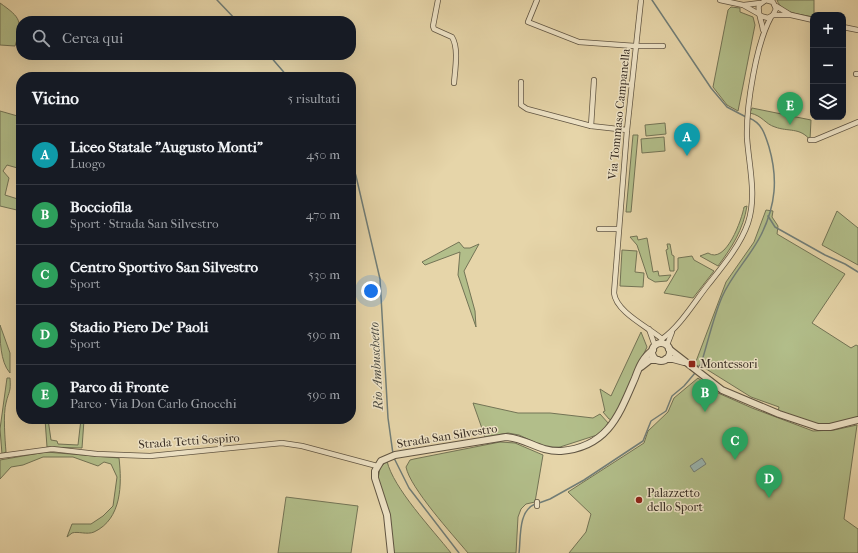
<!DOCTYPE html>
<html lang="it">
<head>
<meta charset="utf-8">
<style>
	body { margin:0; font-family:"IM FELL French Canon",serif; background:#20242c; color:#f1f3f6 }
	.controls { position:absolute; right:12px; top:12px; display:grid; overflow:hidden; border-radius:8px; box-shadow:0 4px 16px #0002 }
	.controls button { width:36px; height:36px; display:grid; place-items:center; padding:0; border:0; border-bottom:1px solid #363941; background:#171b24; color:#f1f3f6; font:20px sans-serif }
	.you { position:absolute; left:371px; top:291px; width:14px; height:14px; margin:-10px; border:3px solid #fff; border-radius:50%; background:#1a73e8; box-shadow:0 0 0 6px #1a73e833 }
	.badge { display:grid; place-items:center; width:26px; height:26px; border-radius:50%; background:#ea580c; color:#fff; font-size:13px; font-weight:700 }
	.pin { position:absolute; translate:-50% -33px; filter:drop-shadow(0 1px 2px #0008) }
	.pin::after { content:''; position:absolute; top:21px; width:14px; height:12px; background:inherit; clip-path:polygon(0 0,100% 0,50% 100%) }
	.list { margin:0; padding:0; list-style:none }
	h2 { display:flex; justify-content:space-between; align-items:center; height:52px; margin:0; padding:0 16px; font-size:17px }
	h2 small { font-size:13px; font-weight:400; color:#9ea1a6 }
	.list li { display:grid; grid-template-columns:26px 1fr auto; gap:12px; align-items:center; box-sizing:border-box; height:60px; padding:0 16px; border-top:1px solid #363941 }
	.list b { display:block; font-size:15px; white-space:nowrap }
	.list p { margin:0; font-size:13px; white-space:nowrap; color:#9ea1a6 }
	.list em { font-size:13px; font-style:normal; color:#9ea1a6 }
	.icon { flex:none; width:22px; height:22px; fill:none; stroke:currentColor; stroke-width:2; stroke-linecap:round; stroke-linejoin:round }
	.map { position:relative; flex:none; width:858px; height:553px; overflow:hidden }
	.search { position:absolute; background:#171b24; box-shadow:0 4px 16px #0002; left:16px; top:16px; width:340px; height:44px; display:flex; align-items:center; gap:10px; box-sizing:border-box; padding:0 14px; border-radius:16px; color:#9ea1a6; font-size:15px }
	.panel { position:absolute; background:#171b24; box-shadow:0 4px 16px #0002; left:16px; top:72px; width:340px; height:352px; border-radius:16px }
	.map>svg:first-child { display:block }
	.green { fill:#b2be8a; stroke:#737456 }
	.water { fill:#99b6b2; stroke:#717e78 }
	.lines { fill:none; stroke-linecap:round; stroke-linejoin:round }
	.stream { stroke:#717e78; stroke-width:1.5 }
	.minor-casing { stroke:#605543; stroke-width:6 }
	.tertiary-casing { stroke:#605543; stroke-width:8 }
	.minor { stroke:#efe4c7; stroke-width:4.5 }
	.tertiary { stroke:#efe4c7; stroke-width:6 }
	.poi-dot { fill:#8f2418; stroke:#efe4c7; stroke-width:1.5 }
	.labels { text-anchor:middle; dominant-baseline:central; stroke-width:3; stroke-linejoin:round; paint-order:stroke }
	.street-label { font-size:12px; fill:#342a21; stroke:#efe4c7 }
	.poi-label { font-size:12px; fill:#342a21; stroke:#efe4c7; text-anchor:start }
	.water-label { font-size:13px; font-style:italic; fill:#4d4d45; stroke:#efe4c7 }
</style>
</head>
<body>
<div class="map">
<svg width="858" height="553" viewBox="0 0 858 553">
	<rect width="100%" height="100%" fill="#e6d5a9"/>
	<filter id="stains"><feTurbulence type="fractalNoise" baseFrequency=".005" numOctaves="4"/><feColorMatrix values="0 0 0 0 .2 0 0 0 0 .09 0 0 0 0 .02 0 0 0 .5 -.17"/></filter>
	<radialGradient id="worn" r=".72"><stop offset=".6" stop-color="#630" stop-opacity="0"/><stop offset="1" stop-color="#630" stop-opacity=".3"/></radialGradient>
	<g class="green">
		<path d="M 777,0 L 814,0 L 814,15 L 813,17 C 801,14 782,14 777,0 Z"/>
		<path d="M 0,3 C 21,18 23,21 15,46 L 0,45 Z"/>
		<path d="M 731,7 L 740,8 L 740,12 L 753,17 L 755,25 L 738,111 L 727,105 L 713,87 L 728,10 Z"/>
		<path d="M 752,108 L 811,120 L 810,140 C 800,127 788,132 775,127 C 765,124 763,116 750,113 Z"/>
		<path d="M 0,111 L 21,117 L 21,169 L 7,165 L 3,171 L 9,178 L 5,195 L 21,200 L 21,211 L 0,206 Z"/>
		<path d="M 665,123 L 666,134 L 646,136 L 645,125 Z"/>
		<path d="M 633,135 L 638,135 L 631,212 L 626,212 Z"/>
		<path d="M 664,137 L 665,151 L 642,153 L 641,139 Z"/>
		<path d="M 747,206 C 743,230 732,247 718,266 L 700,256 L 708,253 C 726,265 742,219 744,207 Z"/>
		<path d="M 766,210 L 773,211 L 772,217 L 778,226 L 777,234 L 845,274 L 812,323 L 851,348 L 856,345 L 858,346 L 858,418 L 829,424 L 814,424 L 778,411 L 779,407 L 751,397 L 703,367 L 701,368 L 695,364 L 726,282 L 754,242 Z"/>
		<path d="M 837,211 L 858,228 L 858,265 L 822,245 Z"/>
		<path d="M 637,236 L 638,240 L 647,238 L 653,272 L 658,271 L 659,276 L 671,275 L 667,281 L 655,282 L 648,278 L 637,245 L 630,237 Z"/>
		<path d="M 459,242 L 464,248 L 470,248 L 479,244 L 464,271 L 475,311 L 476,327 L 458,275 L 460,252 L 425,265 L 422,262 Z"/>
		<path d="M 667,244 L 670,244 L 672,255 L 674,256 L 674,271 L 670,271 L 666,250 L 668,249 Z"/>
		<path d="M 622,250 L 637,251 L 635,272 L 644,273 L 643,287 L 620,286 Z"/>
		<path d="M 692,256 L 694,260 L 714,271 L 693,298 L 664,293 L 678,269 L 678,258 Z"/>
		<path d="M 0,325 L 10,353 L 10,373 C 0,362 0,339 0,325 Z"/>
		<path d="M 641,332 L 647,347 L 614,417 L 612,420 L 609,419 L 603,412 L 605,411 L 600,389 L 611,396 Z"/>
		<path d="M 7,378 L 10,378 C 11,393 9,390 6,403 C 3,414 5,440 6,452 L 2,454 L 0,429 Z"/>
		<path d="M 698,378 L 718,393 L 752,408 L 813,431 L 834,430 L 857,425 L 844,519 L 858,529 L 858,553 L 569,553 L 586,532 L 591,514 L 568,492 L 644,443 L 648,431 L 668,412 L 674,398 Z"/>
		<path d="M 473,403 L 518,413 L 550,413 L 593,418 L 600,414 L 609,424 L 597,435 L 560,447 L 547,448 L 519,435 L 508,433 L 485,437 Z"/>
		<path d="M 45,419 L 48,419 L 51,440 L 57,441 L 58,444 L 78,445 L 81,419 L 84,420 L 82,448 L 47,447 Z"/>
		<path d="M 500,442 L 515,443 L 543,455 L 535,502 L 526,504 L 521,509 L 518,517 L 516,553 L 468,553 C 453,535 410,488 406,467 L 410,460 L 414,459 Z"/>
		<path d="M 46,452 L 119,458 C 122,484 122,519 94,532 C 87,535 78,531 72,533 C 70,534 69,536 67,537 L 72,524 L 91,524 L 103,516 L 113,506 L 117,477 L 111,464 L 104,462 L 98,466 L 73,457 L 43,457 L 23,465 L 11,467 L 0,479 L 0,460 Z"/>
		<path d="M 387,461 C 393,488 433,530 451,553 L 394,553 L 389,515 L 378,479 L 380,468 Z"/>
		<path d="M 286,497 L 358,506 L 351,553 L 278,553 Z"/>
	</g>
	<path class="water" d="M 702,458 L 706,464 L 694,472 L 690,466 Z"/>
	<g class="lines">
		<g class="stream">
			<path d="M 217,0 L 237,21"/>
			<path d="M 652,0 L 711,88 L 727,107 L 746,117"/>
			<path d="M 269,55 L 288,77"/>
			<path d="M 351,160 L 356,176 L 380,279 L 388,418 L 393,454"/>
			<path d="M 768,216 L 775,227 L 825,255 L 845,264 L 858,272"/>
			<path d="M 697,369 L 701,364 C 708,342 713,318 722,297 C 732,274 750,257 761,235 C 776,205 778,178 769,147 C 765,134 762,123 749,118"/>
			<path d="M 394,458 L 409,488 L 459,553"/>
			<path d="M 539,503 L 550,499 L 584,480 L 643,441 L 651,421 L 666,411 L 672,396 L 684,386 L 695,373"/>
			<path d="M 519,553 C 521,537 518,511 535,504"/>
		</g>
		<defs>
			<g id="minor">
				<path d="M 438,0 L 433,26 L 434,29 L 452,37 C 459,48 455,70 454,83"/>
				<path d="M 537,0 L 528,22 L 579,42 L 635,46 L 663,46"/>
				<path d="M 641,0 L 627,130 L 614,293 C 616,312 648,327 662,339"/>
				<path d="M 720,0 L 743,5 L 759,14"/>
				<path d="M 744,5 L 760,3"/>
				<path d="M 776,6 L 789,14"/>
				<path d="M 773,15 L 791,15 L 813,20"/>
				<path d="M 761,16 L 768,18 L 773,15 L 776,9 L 773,2 L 766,0 L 759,5 C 757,13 762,21 763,30"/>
				<path d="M 843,27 L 858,30"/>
				<path d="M 856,74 L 858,74"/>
				<path d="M 521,82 L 521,105 L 527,109 L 591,126 L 627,130"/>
				<path d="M 591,126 L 594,80"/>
				<path d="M 810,140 L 815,140 L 858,122"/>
				<path d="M 599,229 L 618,229"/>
				<path d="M 649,329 L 655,346"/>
				<path d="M 661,343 L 662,339 C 680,326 693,304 707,286 C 722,267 740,246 748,223 C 757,196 749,166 747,138 C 746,107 756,44 771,17"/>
				<path d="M 667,345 L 672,332"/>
				<path d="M 0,456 L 52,449 L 97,454 L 150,456 L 282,443 L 302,446 L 377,466"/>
				<path d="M 537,502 L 537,506"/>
			</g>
			<g id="tertiary">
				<circle cx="661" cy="352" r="9"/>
				<path d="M 669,349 L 722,390 L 779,414 L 818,427 L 830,427 L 858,420"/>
				<path d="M 666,359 L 673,359 L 684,362"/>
				<path d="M 641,367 L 650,360 L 658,360"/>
				<path d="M 391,553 L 387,515 L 375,478 L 375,471 L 381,461 L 395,455 L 506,437 C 526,438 539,452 561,451 C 608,447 619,415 635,378 C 639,367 643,357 653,350"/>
			</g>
		</defs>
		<use href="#minor" class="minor-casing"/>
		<use href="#tertiary" class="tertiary-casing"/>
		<use href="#minor" class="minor"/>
		<use href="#tertiary" class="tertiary"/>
	</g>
	<g class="poi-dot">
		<rect x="688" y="360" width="8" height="8" rx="2"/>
		<circle cx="639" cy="500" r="4"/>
	</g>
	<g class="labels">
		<g class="street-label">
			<text transform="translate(619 114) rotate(-84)">Via Tommaso Campanella</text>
			<text transform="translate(447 436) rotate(-9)">Strada San Silvestro</text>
			<text transform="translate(189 441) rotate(-4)">Strada Tetti Sospiro</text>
		</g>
		<g class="poi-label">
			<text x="700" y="364">Montessori</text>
			<text x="647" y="493">Palazzetto<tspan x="647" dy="14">dello Sport</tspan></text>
		</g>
		<g class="water-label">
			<text transform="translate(376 366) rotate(-93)">Rio Ambuschetto</text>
		</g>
	</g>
	<rect width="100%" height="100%" filter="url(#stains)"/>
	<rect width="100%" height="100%" fill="url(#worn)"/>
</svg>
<div class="controls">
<button>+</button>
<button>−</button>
<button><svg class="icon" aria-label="layers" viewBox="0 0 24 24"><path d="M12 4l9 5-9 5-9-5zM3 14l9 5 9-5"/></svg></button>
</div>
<div class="you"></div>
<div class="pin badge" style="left:687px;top:156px;background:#0f9aa8">A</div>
<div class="pin badge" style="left:705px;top:412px;background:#2e9e5b">B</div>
<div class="pin badge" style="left:735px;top:460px;background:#2e9e5b">C</div>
<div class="pin badge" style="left:769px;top:498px;background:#2e9e5b">D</div>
<div class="pin badge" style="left:790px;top:125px;background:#2e9e5b">E</div>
<div class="search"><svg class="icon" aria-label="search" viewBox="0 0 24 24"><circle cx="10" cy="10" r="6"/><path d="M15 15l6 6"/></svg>Cerca qui</div>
<section class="panel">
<h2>Vicino<small>5 risultati</small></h2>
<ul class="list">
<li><span class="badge" style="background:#0f9aa8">A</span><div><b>Liceo Statale &quot;Augusto Monti&quot;</b><p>Luogo</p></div><em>450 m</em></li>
<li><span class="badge" style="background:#2e9e5b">B</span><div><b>Bocciofila</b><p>Sport · Strada San Silvestro</p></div><em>470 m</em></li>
<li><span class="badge" style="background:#2e9e5b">C</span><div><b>Centro Sportivo San Silvestro</b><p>Sport</p></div><em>530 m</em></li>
<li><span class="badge" style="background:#2e9e5b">D</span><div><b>Stadio Piero De' Paoli</b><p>Sport</p></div><em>590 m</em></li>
<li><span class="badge" style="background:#2e9e5b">E</span><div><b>Parco di Fronte</b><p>Parco · Via Don Carlo Gnocchi</p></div><em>590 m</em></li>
</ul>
</section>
</div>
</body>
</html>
